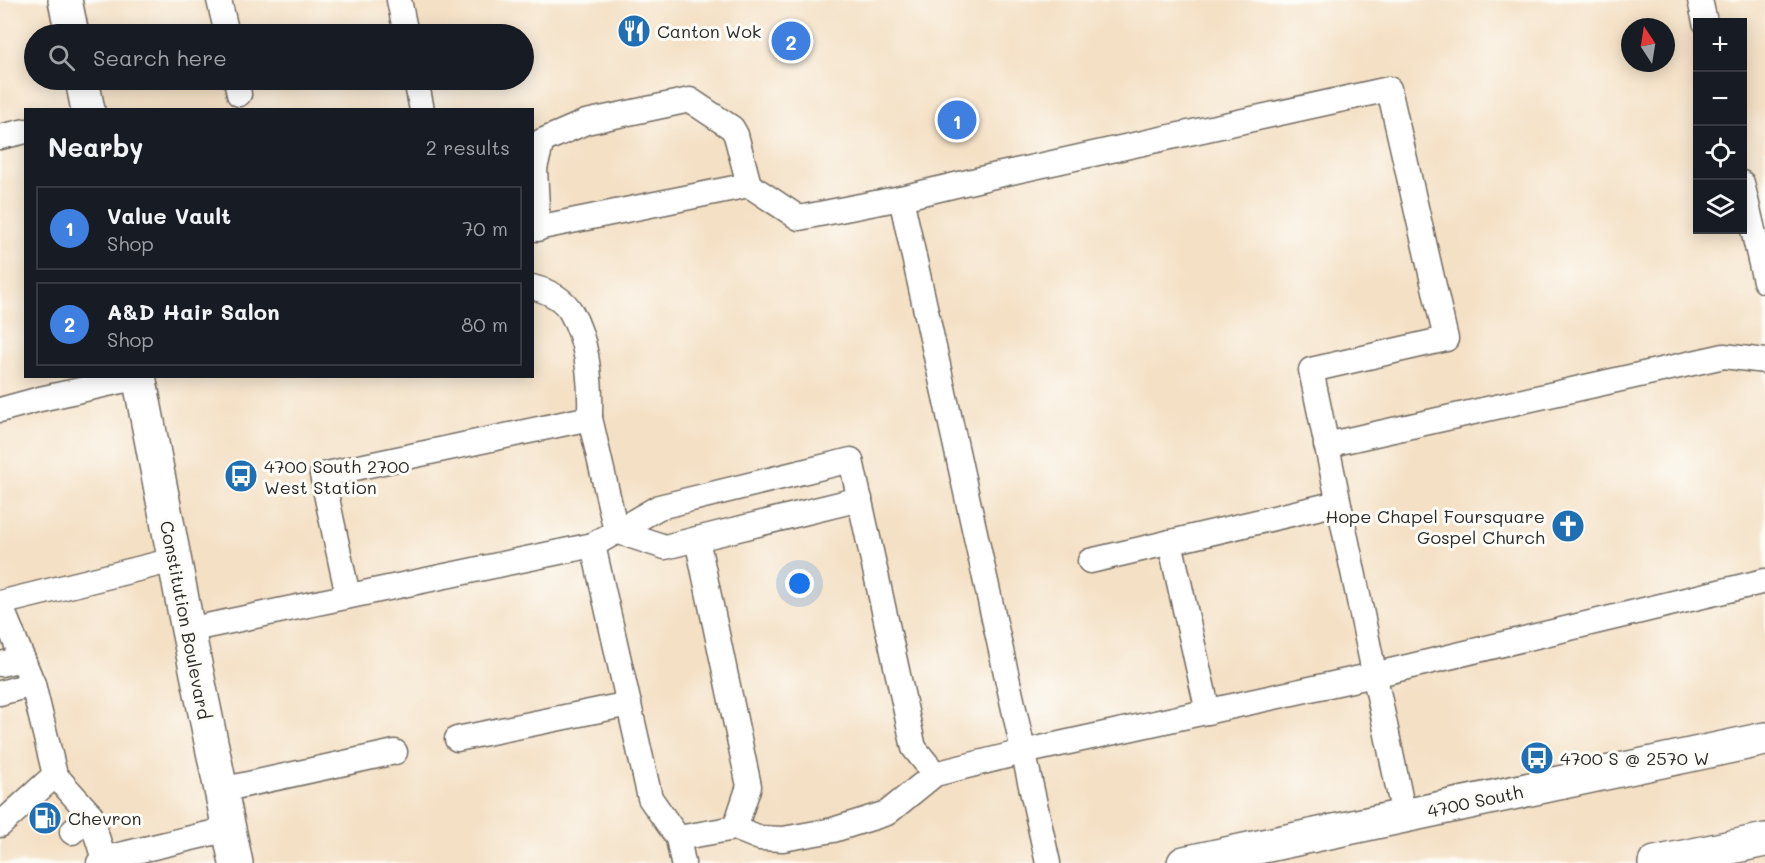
<!DOCTYPE html>
<html lang="en">
<head>
<meta charset="utf-8">
<style>
	body { margin:0; font-family:Mali,sans-serif; background:#20242c; color:#f1f3f6 }
	.controls { position:absolute; right:18px; top:18px; display:grid; overflow:hidden; border-radius:0px; box-shadow:0 3px 15px #0003 }
	.controls button { width:54px; height:54px; display:grid; place-items:center; padding:0; border:0; border-bottom:2px solid #363941; background:#171b24; color:#f1f3f6; font:30px sans-serif }
	.compass { position:absolute; left:1621px; top:18px; width:54px; height:54px; border-radius:50%; background:#171b24; box-shadow:0 3px 15px #0003; rotate:348deg }
	.you { position:absolute; left:800px; top:584px; width:21px; height:21px; margin:-15px; border:4px solid #fff; border-radius:50%; background:#1a73e8; box-shadow:0 0 0 9px #1a73e833 }
	.badge { display:grid; place-items:center; width:39px; height:39px; border-radius:50%; background:#1f6fb2; color:#fff; font-size:20px; font-weight:700 }
	.pin { position:absolute; translate:-50% -50%; border:3px solid #fff; box-shadow:0 2px 6px #0006 }
	.list { margin:0; padding:0; list-style:none }
	h2 { display:flex; justify-content:space-between; align-items:center; height:78px; margin:0; padding:0 24px; font-size:26px }
	h2 small { font-size:20px; font-weight:400; color:#9ea1a6 }
	.list li { display:grid; grid-template-columns:39px 1fr auto; gap:18px; align-items:center; box-sizing:border-box; height:84px; margin:0 12px 12px; padding:0 12px; border:2px solid #363941; border-radius:0px }
	.list b { display:block; font-size:22px; white-space:nowrap }
	.list p { margin:0; font-size:20px; white-space:nowrap; color:#9ea1a6 }
	.list em { font-size:20px; font-style:normal; color:#9ea1a6 }
	.icon { flex:none; width:33px; height:33px; fill:none; stroke:currentColor; stroke-width:2; stroke-linecap:round; stroke-linejoin:round }
	.map { position:relative; flex:none; width:1765px; height:863px; overflow:hidden }
	.search { position:absolute; background:#171b24; box-shadow:0 3px 15px #0003; left:24px; top:24px; width:510px; height:66px; display:flex; align-items:center; gap:15px; box-sizing:border-box; padding:0 21px; border-radius:33px; color:#9ea1a6; font-size:22px }
	.panel { position:absolute; background:#171b24; box-shadow:0 3px 15px #0003; left:24px; top:108px; width:510px; height:270px; border-radius:0px }
	.map>svg:first-child { display:block }
	.lines { fill:none; stroke-linecap:round; stroke-linejoin:round }
	.lane-casing { stroke:#716a61; stroke-width:27 }
	.secondary-casing { stroke:#716a61; stroke-width:36 }
	.primary-casing { stroke:#716a61; stroke-width:36 }
	.lane { stroke:#fff; stroke-width:24 }
	.secondary { stroke:#fff; stroke-width:33 }
	.primary { stroke:#fff; stroke-width:33 }
	.labels { text-anchor:middle; dominant-baseline:central; stroke-width:6; stroke-linejoin:round; paint-order:stroke }
	.poi-label { font-size:18px; fill:#2b2b2b; stroke:#fdfcf7; text-anchor:start }
	.street-label { font-size:18px; fill:#2b2b2b; stroke:#fdfcf7 }
</style>
</head>
<body>
<div class="map">
<svg width="1765" height="863" viewBox="0 0 1765 863">
	<rect width="100%" height="100%" fill="#fdfcf7"/>
	<filter id="ink" filterUnits="userSpaceOnUse"><feTurbulence type="fractalNoise" baseFrequency=".0167" numOctaves="2"/><feDisplacementMap in="SourceGraphic" scale="12" xChannelSelector="R" yChannelSelector="G"/><feConvolveMatrix kernelMatrix="1 2 1 2 8 2 1 2 1" color-interpolation-filters="sRGB"/></filter>
	<filter id="wash" filterUnits="userSpaceOnUse"><feTurbulence type="fractalNoise" baseFrequency=".008" numOctaves="4" result="noise"/><feDisplacementMap in="SourceGraphic" scale="24" xChannelSelector="R" yChannelSelector="G"/><feGaussianBlur stdDeviation="1.35" result="paint"/><feColorMatrix in="noise" values="0 0 0 0 0 0 0 0 0 0 0 0 0 0 0 0 0 1.4 0 .05"/><feComposite in="paint" operator="in"/></filter>
	<g filter="url(#wash)">
		<rect width="100%" height="100%" fill="#f4e0c5"/>
	</g>
	<g filter="url(#ink)">
		<g class="lines">
			<defs>
				<g id="lane">
					<path d="M 219,0 L 227,34"/>
					<path d="M 399,0 L 406,34"/>
					<path d="M 1700,0 L 1705,22"/>
					<path d="M 236,80 L 239,94"/>
					<path d="M 416,80 L 422,110"/>
					<path d="M 0,137 L 26,131"/>
					<path d="M 1742,183 L 1765,281"/>
					<path d="M 901,198 L 1048,863"/>
					<path d="M 532,229 L 749,185 L 799,218 L 901,198 L 1002,174 L 1389,89 L 1446,339 L 1311,370 L 1404,816"/>
					<path d="M 538,229 L 535,168 L 542,141 L 586,122 L 690,100 L 732,128 L 736,135 L 749,185"/>
					<path d="M 532,287 C 548,291 563,298 571,312 C 589,343 591,384 590,418"/>
					<path d="M 0,410 L 40,399 L 139,377"/>
					<path d="M 1326,445 L 1724,356 L 1765,361"/>
					<path d="M 1170,542 L 1208,712"/>
					<path d="M 593,545 L 650,798 L 678,838 L 683,863"/>
					<path d="M 1090,561 L 1338,503"/>
					<path d="M 348,596 L 322,475 L 590,418 L 616,531 L 665,547 L 697,539"/>
					<path d="M 0,603 L 174,560"/>
					<path d="M 0,604 L 33,684 L 55,775 L 0,825"/>
					<path d="M 188,630 L 593,545 L 659,507 L 851,460 L 914,748 L 935,774"/>
					<path d="M 0,664 L 23,659"/>
					<path d="M 0,693 L 33,684"/>
					<path d="M 457,739 L 629,704"/>
					<path d="M 55,775 L 90,814 L 105,863"/>
					<path d="M 221,790 L 395,752"/>
					<path d="M 735,828 L 749,786 L 697,539 L 860,499"/>
					<path d="M 72,832 L 90,814"/>
					<path d="M 678,838 L 735,828 L 760,838 L 783,839 L 833,830 L 887,813 L 935,774 L 1023,752 L 1374,675 L 1765,581"/>
					<path d="M 99,863 L 103,859 L 229,829"/>
				</g>
				<g id="secondary">
					<path d="M 65,0 L 72,34"/>
					<path d="M 82,80 L 88,110"/>
					<path d="M 139,376 L 188,630 L 236,863"/>
				</g>
				<g id="primary">
					<path d="M 1184,863 L 1765,739"/>
					<path d="M 1655,863 L 1765,840"/>
				</g>
			</defs>
			<use href="#lane" class="lane-casing"/>
			<use href="#secondary" class="secondary-casing"/>
			<use href="#primary" class="primary-casing"/>
			<use href="#lane" class="lane"/>
			<use href="#secondary" class="secondary"/>
			<use href="#primary" class="primary"/>
		</g>
	</g>
	<defs>
		<symbol id="restaurant-disc" viewBox="-11 -11 22 22"><circle r="9.5" fill="#1f6fb2" stroke="#fdfcf7"/><path d="M-5-6h1v4h1v-4h1v4h1v-4h1v5L-1.5 .5V6h-2V.5L-5-1ZM5-6V6H3V1.5H1.5Q1.5-4 5-6Z" fill="#fff"/></symbol>
		<symbol id="bus-disc" viewBox="-11 -11 22 22"><circle r="9.5" fill="#1f6fb2" stroke="#fdfcf7"/><path d="M-5-6H5V4H4V6H2V4H-2V6H-4V4H-5ZM-3.5-4V0h7V-4ZM-3.5 1.2v1.5H-2V1.2ZM2 1.2v1.5H3.5V1.2Z" fill="#fff"/></symbol>
		<symbol id="church-disc" viewBox="-11 -11 22 22"><circle r="9.5" fill="#1f6fb2" stroke="#fdfcf7"/><path d="M-1.2-6h2.4v3.5h3.3v2.4h-3.3V6h-2.4V-.1h-3.3v-2.4h3.3Z" fill="#fff"/></symbol>
		<symbol id="fuel-disc" viewBox="-11 -11 22 22"><circle r="9.5" fill="#1f6fb2" stroke="#fdfcf7"/><path d="M-5.5-6h7V0h2V4h1.3V-2.5L3-4.5l.8-.8L6-3V5H2.5V1h-1V6h-7ZM-4.2-4.7v3.2H.2V-4.7Z" fill="#fff"/></symbol>
	</defs>
	<g fill-rule="evenodd">
		<use href="#restaurant-disc" x="615" y="12" width="38" height="38"/>
		<use href="#bus-disc" x="222" y="457" width="38" height="38"/>
		<use href="#church-disc" x="1549" y="507" width="38" height="38"/>
		<use href="#bus-disc" x="1518" y="739" width="38" height="38"/>
		<use href="#fuel-disc" x="26" y="799" width="38" height="38"/>
	</g>
	<g class="labels">
		<g class="poi-label">
			<text x="657" y="31">Canton Wok</text>
			<text x="264" y="466">4700 South 2700<tspan x="264" dy="21">West Station</tspan></text>
			<text x="1545" y="516" text-anchor="end">Hope Chapel Foursquare<tspan x="1545" dy="21">Gospel Church</tspan></text>
			<text x="1560" y="758">4700 S @ 2570 W</text>
			<text x="68" y="818">Chevron</text>
		</g>
		<g class="street-label">
			<text transform="translate(186 620) rotate(79)">Constitution Boulevard</text>
			<text transform="translate(1475 801) rotate(-12)">4700 South</text>
		</g>
	</g>
</svg>
<div class="controls">
<button>+</button>
<button>−</button>
<button><svg class="icon" aria-label="locate" viewBox="0 0 24 24"><circle cx="12" cy="12" r="6"/><path d="M12 2v4M12 18v4M2 12h4M18 12h4"/></svg></button>
<button><svg class="icon" aria-label="layers" viewBox="0 0 24 24"><path d="M12 4l9 5-9 5-9-5zM3 14l9 5 9-5"/></svg></button>
</div>
<svg class="compass" viewBox="-18 -18 36 36"><path d="M0-13l5 13h-10z" fill="#e53935"/><path d="M0 13l5-13h-10z" fill="#9ea1a6"/></svg>
<div class="you"></div>
<div class="pin badge" style="left:957px;top:120px;background:#3f7fe0">1</div>
<div class="pin badge" style="left:791px;top:41px;background:#3f7fe0">2</div>
<div class="search"><svg class="icon" aria-label="search" viewBox="0 0 24 24"><circle cx="10" cy="10" r="6"/><path d="M15 15l6 6"/></svg>Search here</div>
<section class="panel">
<h2>Nearby<small>2 results</small></h2>
<ul class="list">
<li><span class="badge" style="background:#3f7fe0">1</span><div><b>Value Vault</b><p>Shop</p></div><em>70 m</em></li>
<li><span class="badge" style="background:#3f7fe0">2</span><div><b>A&amp;D Hair Salon</b><p>Shop</p></div><em>80 m</em></li>
</ul>
</section>
</div>
</body>
</html>
